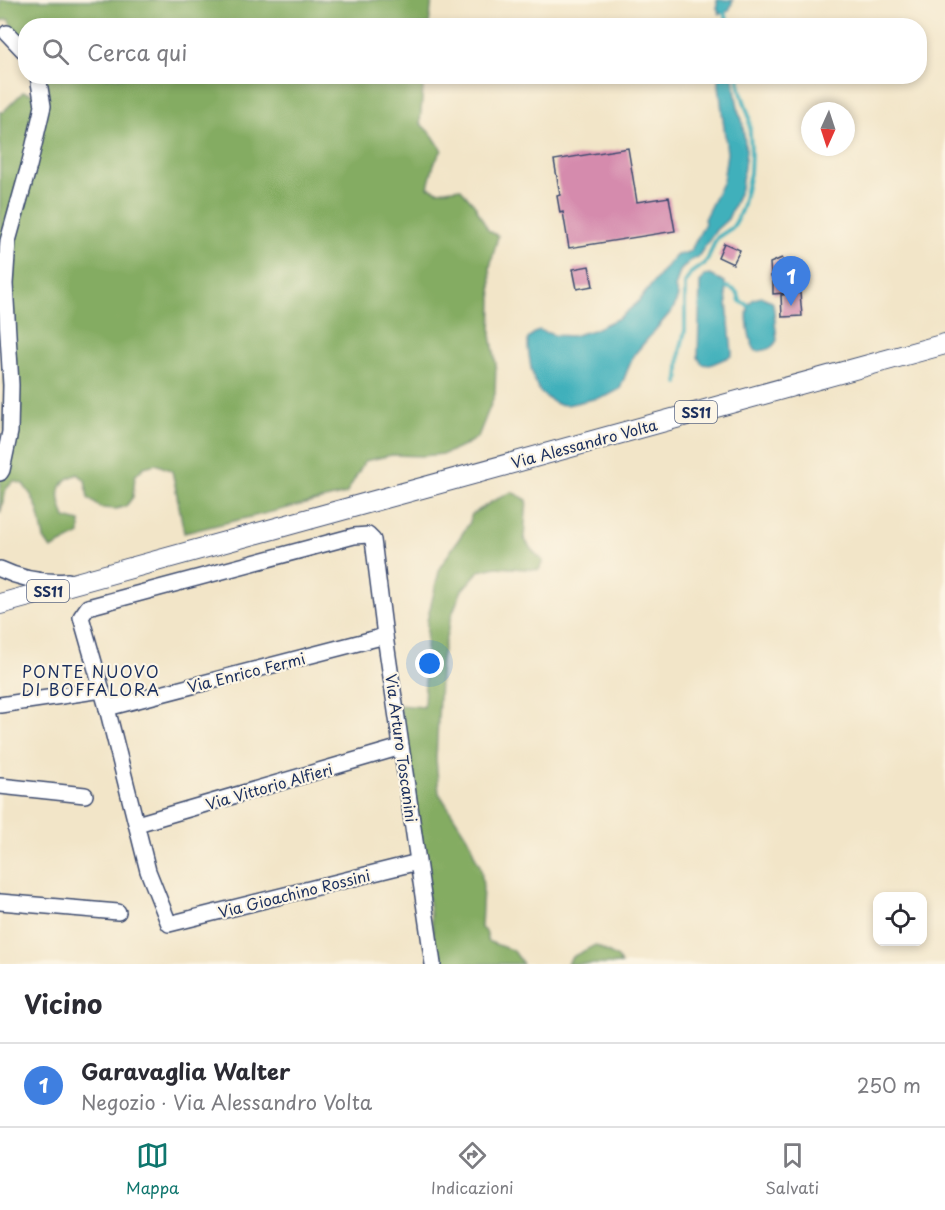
<!DOCTYPE html>
<html lang="it">
<head>
<meta charset="utf-8">
<style>
	body { margin:0; font-family:"Playpen Sans",sans-serif; background:#f7f7f7; color:#2b2b33 }
	.controls { position:absolute; right:18px; bottom:18px; display:grid; overflow:hidden; border-radius:12px; box-shadow:0 3px 9px #0003 }
	.controls button { width:54px; height:54px; display:grid; place-items:center; padding:0; border:0; border-bottom:2px solid #e1e1e2; background:#fff; color:#2b2b33; font:30px sans-serif }
	.compass { position:absolute; left:801px; top:102px; width:54px; height:54px; border-radius:50%; background:#fff; box-shadow:0 3px 9px #0003; rotate:183deg }
	.you { position:absolute; left:430px; top:664px; width:21px; height:21px; margin:-15px; border:4px solid #fff; border-radius:50%; background:#1a73e8; box-shadow:0 0 0 9px #1a73e833 }
	.badge { display:grid; place-items:center; width:39px; height:39px; border-radius:50%; background:#0f766e; color:#fff; font-size:20px; font-weight:700 }
	.pin { position:absolute; translate:-50% -50px; filter:drop-shadow(0 2px 3px #0008) }
	.pin::after { content:''; position:absolute; top:32px; width:21px; height:18px; background:inherit; clip-path:polygon(0 0,100% 0,50% 100%) }
	.list { margin:0; padding:0; list-style:none }
	h2 { display:flex; justify-content:space-between; align-items:center; height:78px; margin:0; padding:0 24px; font-size:26px }
	h2 small { font-size:20px; font-weight:400; color:#7c7c81 }
	.list li { display:grid; grid-template-columns:39px 1fr auto; gap:18px; align-items:center; box-sizing:border-box; height:84px; padding:0 24px; border-top:2px solid #e1e1e2 }
	.list b { display:block; font-size:22px; white-space:nowrap }
	.list p { margin:0; font-size:20px; white-space:nowrap; color:#7c7c81 }
	.list em { font-size:20px; font-style:normal; color:#7c7c81 }
	.icon { flex:none; width:33px; height:33px; fill:none; stroke:currentColor; stroke-width:2; stroke-linecap:round; stroke-linejoin:round }
	.map { position:relative; flex:none; width:945px; height:964px; overflow:hidden }
	.search { position:absolute; background:#fff; box-shadow:0 3px 9px #0003; left:18px; right:18px; top:18px; height:66px; display:flex; align-items:center; gap:15px; box-sizing:border-box; padding:0 21px; border-radius:24px; color:#7c7c81; font-size:22px }
	.sheet { height:162px; background:#fff }
	nav { display:flex; justify-content:space-around; align-items:center; box-sizing:border-box; height:84px; border-top:2px solid #e1e1e2; background:#fff; font-size:16px; color:#7c7c81 }
	nav a { display:grid; justify-items:center; gap:3px }
	nav .on { color:#0f766e }
	.map>svg:first-child { display:block }
	.forest { fill:#84ac62; stroke:#506e60; stroke-width:1.5 }
	.water { fill:#40b0bb; stroke:#2e708c; stroke-width:1.5 }
	.lines { fill:none; stroke-linecap:round; stroke-linejoin:round }
	.stream { stroke:#40b0bb; stroke-width:4 }
	.building { fill:#d58bad }
	.minor-casing { stroke:#3b4a6e; stroke-width:18 }
	.major-casing { stroke:#3b4a6e; stroke-width:22 }
	.minor { stroke:#fff; stroke-width:15 }
	.major { stroke:#fff; stroke-width:20 }
	.labels { text-anchor:middle; dominant-baseline:central; stroke-width:4.5; stroke-linejoin:round; paint-order:stroke }
	.shield { fill:#fcf5e5; stroke:#5e6a86; stroke-width:1.5 }
	.shield-label { font-size:14px; font-weight:bold; fill:#1b2f5e }
	.street-label { font-size:15px; fill:#1b2f5e; stroke:#fcf5e5 }
	.neighbourhood-label { font-size:16px; letter-spacing:1.5px; fill:#1b2f5e; stroke:#fcf5e5 }
</style>
</head>
<body>
<div class="map">
<svg width="945" height="964" viewBox="0 0 945 964">
	<rect width="100%" height="100%" fill="#fcf5e5"/>
	<filter id="ink" filterUnits="userSpaceOnUse"><feTurbulence type="fractalNoise" baseFrequency=".0167" numOctaves="2"/><feDisplacementMap in="SourceGraphic" scale="12" xChannelSelector="R" yChannelSelector="G"/><feConvolveMatrix kernelMatrix="1 2 1 2 8 2 1 2 1" color-interpolation-filters="sRGB"/></filter>
	<filter id="wash" filterUnits="userSpaceOnUse"><feTurbulence type="fractalNoise" baseFrequency=".008" numOctaves="4" result="noise"/><feDisplacementMap in="SourceGraphic" scale="24" xChannelSelector="R" yChannelSelector="G"/><feGaussianBlur stdDeviation="1.35" result="paint"/><feColorMatrix in="noise" values="0 0 0 0 0 0 0 0 0 0 0 0 0 0 0 0 0 1.4 0 .05"/><feComposite in="paint" operator="in"/></filter>
	<g filter="url(#wash)">
		<rect width="100%" height="100%" fill="#f2e5c8"/>
		<g class="forest">
			<path d="M 0,0 L 432,0 L 429,25 L 26,26 L 25,39 L 19,40 L 8,19 L 0,21 Z"/>
			<path d="M 44,77 L 424,77 L 420,123 L 433,136 L 442,150 L 434,164 L 428,187 L 438,191 L 460,188 L 474,204 L 488,230 L 498,236 L 490,267 L 492,301 L 491,335 L 496,364 L 495,394 L 478,437 L 462,447 L 444,454 L 422,456 L 392,455 L 365,461 L 346,494 L 184,533 L 175,485 L 172,471 L 156,464 L 144,467 L 135,476 L 133,497 L 126,506 L 116,509 L 101,508 L 88,498 L 85,480 L 78,474 C 74,476 68,478 65,481 C 55,490 61,507 65,518 L 80,522 L 80,534 L 51,549 L 44,539 L 38,510 L 31,495 L 23,484 L 14,481 L 6,489 L 0,514 L 0,479 L 4,476 L 5,346 L 0,342 L 0,112 L 3,112 L 23,92 L 33,94 L 48,92 L 47,84 Z"/>
			<path d="M 512,492 L 527,500 L 524,538 L 531,549 L 543,561 L 539,570 L 497,567 L 479,571 L 462,590 L 451,617 L 441,659 L 436,759 L 439,793 L 471,843 L 474,854 L 481,868 L 483,887 L 481,928 L 487,933 L 487,941 L 514,951 L 523,964 L 438,964 L 399,705 L 424,707 L 427,621 L 440,567 L 470,522 L 471,515 L 493,501 Z"/>
			<path d="M 595,945 L 618,958 L 621,964 L 567,964 L 572,957 Z"/>
		</g>
		<g class="water">
			<path d="M 717,0 L 733,0 L 729,11 L 720,14 L 717,8 Z"/>
			<path d="M 718,77 L 733,77 L 739,114 L 742,119 L 746,151 L 741,189 L 728,219 L 716,230 L 698,257 L 690,261 L 680,271 L 675,288 L 678,296 L 674,308 L 633,356 L 620,389 L 607,396 L 567,405 L 557,404 L 547,398 L 540,392 L 535,382 L 531,368 L 528,348 L 528,339 L 533,334 L 539,330 L 554,335 L 572,336 L 593,330 L 619,318 L 637,303 L 669,263 L 677,255 L 686,253 L 691,250 L 705,223 L 704,219 L 723,181 L 727,153 Z"/>
			<path d="M 708,274 L 725,282 L 732,353 L 731,356 L 710,365 L 702,364 L 698,357 L 700,282 L 704,276 Z"/>
			<path d="M 762,297 L 769,300 L 773,303 L 777,340 C 773,349 765,351 756,351 C 749,343 744,313 750,303 C 753,298 757,298 762,297 Z"/>
		</g>
		<g class="lines">
			<g class="stream">
				<path d="M 724,13 L 730,26"/>
				<path d="M 727,287 C 736,290 738,292 740,301 L 749,306"/>
				<path d="M 678,383 L 680,352 L 685,330 L 685,283 L 691,273 L 704,264 L 708,259 L 715,241 L 718,237 L 732,228 L 736,222 L 742,208 L 750,173 L 751,152 L 749,116 L 741,92 L 738,76"/>
			</g>
		</g>
		<g id="blocks">
			<g class="building">
				<path d="M 628,148 L 637,202 L 669,197 L 675,231 L 569,248 L 563,212 L 560,213 L 557,196 L 560,195 L 554,160 Z"/>
				<path d="M 724,243 L 740,250 L 733,264 L 718,257 Z"/>
				<path d="M 782,258 L 791,270 L 784,275 L 784,293 L 773,294 L 773,277 L 771,277 L 770,263 Z"/>
				<path d="M 589,266 L 593,286 L 577,289 L 573,269 Z"/>
				<path d="M 800,293 L 802,316 L 782,317 L 781,295 Z"/>
			</g>
		</g>
	</g>
	<g filter="url(#ink)">
		<use href="#blocks" fill-opacity="0" stroke="#3b4a6e" stroke-width="1.5"/>
		<g class="lines">
			<defs>
				<g id="minor">
					<path d="M 7,33 L 26,53"/>
					<path d="M 0,473 L 2,470 L 10,432 L 11,385 L 5,284 L 8,241 L 29,166 L 43,106 L 38,76"/>
					<path d="M 0,569 C 21,579 45,583 68,581"/>
					<path d="M 0,705 L 102,690"/>
					<path d="M 107,708 L 385,636"/>
					<path d="M 0,786 L 85,795"/>
					<path d="M 137,824 L 401,747"/>
					<path d="M 418,862 L 169,924 L 148,871 L 107,708 L 81,617 L 88,607 L 354,536 L 368,535 L 373,540 L 385,636 L 433,964"/>
					<path d="M 0,902 L 118,912"/>
				</g>
				<path id="major" d="M 0,604 L 945,344"/>
			</defs>
			<use href="#minor" class="minor-casing"/>
			<use href="#major" class="major-casing"/>
			<use href="#minor" class="minor"/>
			<use href="#major" class="major"/>
		</g>
	</g>
	<g class="labels">
		<g class="shield">
			<rect x="675" y="401" width="42" height="22" rx="4.5"/>
			<rect x="27" y="580" width="42" height="22" rx="4.5"/>
		</g>
		<g class="shield-label">
			<text x="696" y="412">SS11</text>
			<text x="48" y="591">SS11</text>
		</g>
		<g class="street-label">
			<text transform="translate(584 443) rotate(-15)">Via Alessandro Volta</text>
			<text transform="translate(246 672) rotate(-14)">Via Enrico Fermi</text>
			<text transform="translate(402 748) rotate(82)">Via Arturo Toscanini</text>
			<text transform="translate(269 786) rotate(-16)">Via Vittorio Alfieri</text>
			<text transform="translate(294 893) rotate(-14)">Via Gioachino Rossini</text>
		</g>
		<g class="neighbourhood-label">
			<text x="91" y="671">PONTE NUOVO<tspan x="91" dy="18">DI BOFFALORA</tspan></text>
		</g>
	</g>
</svg>
<div class="controls">
<button><svg class="icon" aria-label="locate" viewBox="0 0 24 24"><circle cx="12" cy="12" r="6"/><path d="M12 2v4M12 18v4M2 12h4M18 12h4"/></svg></button>
</div>
<svg class="compass" viewBox="-18 -18 36 36"><path d="M0-13l5 13h-10z" fill="#e53935"/><path d="M0 13l5-13h-10z" fill="#7c7c81"/></svg>
<div class="you"></div>
<div class="pin badge" style="left:791px;top:306px;background:#3f7fe0">1</div>
<div class="search"><svg class="icon" aria-label="search" viewBox="0 0 24 24"><circle cx="10" cy="10" r="6"/><path d="M15 15l6 6"/></svg>Cerca qui</div>
</div>
<section class="sheet">
<h2>Vicino<small></small></h2>
<ul class="list">
<li><span class="badge" style="background:#3f7fe0">1</span><div><b>Garavaglia Walter</b><p>Negozio · Via Alessandro Volta</p></div><em>250 m</em></li>
</ul>
</section>
<nav>
<a class="on"><svg class="icon" aria-label="map" viewBox="0 0 24 24"><path d="M3 6l6-2 6 2 6-2v14l-6 2-6-2-6 2zM9 4v14M15 6v14"/></svg>Mappa</a>
<a><svg class="icon" aria-label="directions" viewBox="0 0 24 24"><path d="M12 3l9 9-9 9-9-9zM9 14v-3h6M13 9l2 2-2 2"/></svg>Indicazioni</a>
<a><svg class="icon" aria-label="saved" viewBox="0 0 24 24"><path d="M7 4h10v16l-5-4-5 4z"/></svg>Salvati</a>
</nav>
</body>
</html>
